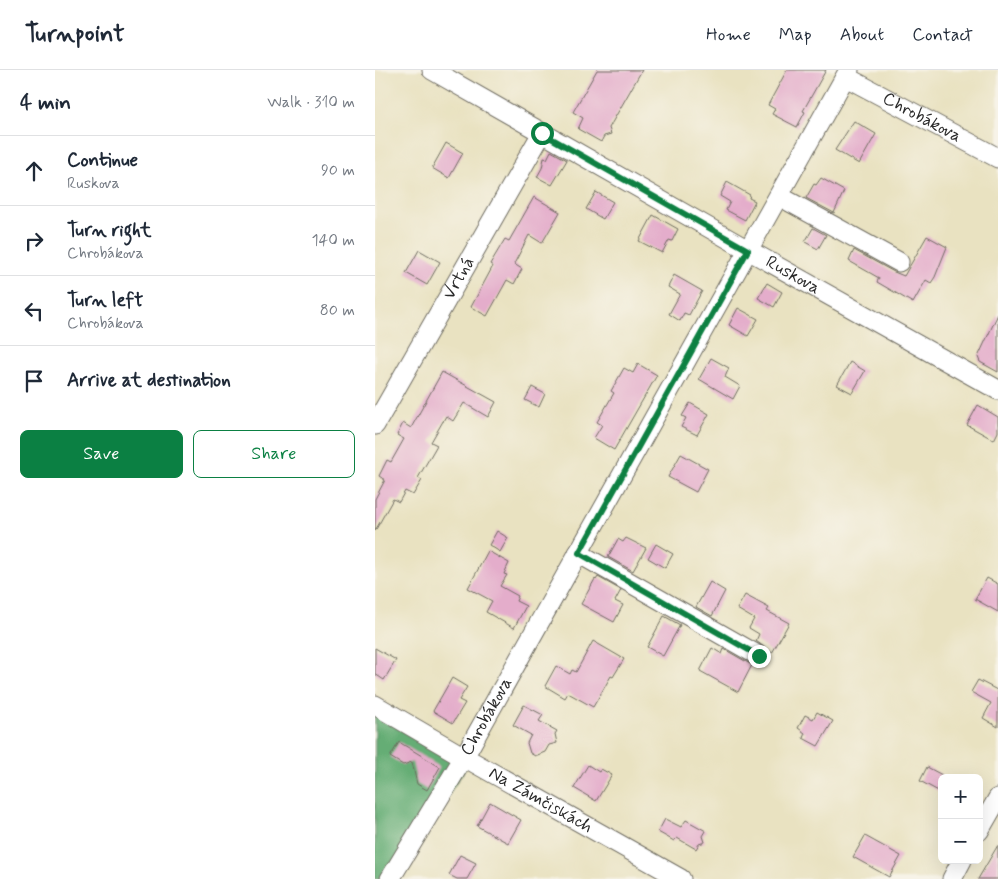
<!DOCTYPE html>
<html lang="en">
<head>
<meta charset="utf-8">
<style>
	body { margin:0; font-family:Mynerve,sans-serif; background:#f6f6f7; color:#1f2937 }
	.controls { position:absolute; right:15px; bottom:15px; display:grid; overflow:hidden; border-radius:8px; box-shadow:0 5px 20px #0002 }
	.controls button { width:45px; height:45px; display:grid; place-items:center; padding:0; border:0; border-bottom:1px solid #e0e1e3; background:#fff; color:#1f2937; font:25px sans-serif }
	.stop { position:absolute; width:15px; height:15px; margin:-11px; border:4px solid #0b8043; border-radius:50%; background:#fff }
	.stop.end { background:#0b8043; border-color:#fff; box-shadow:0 1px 5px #0008 }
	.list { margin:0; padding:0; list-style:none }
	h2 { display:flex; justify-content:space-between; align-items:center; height:65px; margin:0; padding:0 20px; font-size:21px }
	h2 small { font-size:16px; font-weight:400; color:#747a83 }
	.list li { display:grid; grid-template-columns:32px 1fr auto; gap:15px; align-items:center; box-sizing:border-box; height:70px; padding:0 20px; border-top:1px solid #e0e1e3 }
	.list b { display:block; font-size:19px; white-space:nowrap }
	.list p { margin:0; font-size:16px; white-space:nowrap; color:#747a83 }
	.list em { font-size:16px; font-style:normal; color:#747a83 }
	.actions { display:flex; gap:10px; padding:15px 20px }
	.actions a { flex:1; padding:11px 0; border:1px solid #0b8043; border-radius:8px; text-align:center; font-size:18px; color:#0b8043 }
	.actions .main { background:#0b8043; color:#fff }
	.icon { flex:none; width:28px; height:28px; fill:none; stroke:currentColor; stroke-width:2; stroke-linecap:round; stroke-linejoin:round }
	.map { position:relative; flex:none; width:623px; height:809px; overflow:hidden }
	header { display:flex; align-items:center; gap:30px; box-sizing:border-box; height:70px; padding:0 25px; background:#fff; border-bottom:1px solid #e0e1e3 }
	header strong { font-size:24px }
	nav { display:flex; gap:28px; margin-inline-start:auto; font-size:18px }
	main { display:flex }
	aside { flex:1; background:#fff }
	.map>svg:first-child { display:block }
	.forest { fill:#65ad74; stroke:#486c50 }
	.building { fill:#e4adcb }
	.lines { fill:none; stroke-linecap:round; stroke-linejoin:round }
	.minor-casing { stroke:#6e6b60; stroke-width:21 }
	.minor { stroke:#fff; stroke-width:19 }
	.route { stroke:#0b8043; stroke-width:6 }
	.labels { text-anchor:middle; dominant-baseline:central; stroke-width:4; stroke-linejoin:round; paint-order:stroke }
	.street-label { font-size:18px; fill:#2b2b2b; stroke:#f7f3e8 }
</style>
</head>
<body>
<header>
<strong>Turnpoint</strong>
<nav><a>Home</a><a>Map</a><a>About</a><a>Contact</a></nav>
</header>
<main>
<aside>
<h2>4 min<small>Walk · 310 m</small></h2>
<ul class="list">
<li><svg class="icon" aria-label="ahead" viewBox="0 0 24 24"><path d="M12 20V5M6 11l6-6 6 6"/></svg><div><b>Continue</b><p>Ruskova</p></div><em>90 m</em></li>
<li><svg class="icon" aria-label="right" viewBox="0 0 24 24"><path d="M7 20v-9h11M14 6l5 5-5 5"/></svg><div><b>Turn right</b><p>Chrobákova</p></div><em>140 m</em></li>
<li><svg class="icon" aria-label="left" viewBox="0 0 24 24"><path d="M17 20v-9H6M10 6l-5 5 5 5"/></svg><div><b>Turn left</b><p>Chrobákova</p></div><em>80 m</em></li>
<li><svg class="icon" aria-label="arrive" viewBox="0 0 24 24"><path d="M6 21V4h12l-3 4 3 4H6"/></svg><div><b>Arrive at destination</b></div></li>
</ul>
<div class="actions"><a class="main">Save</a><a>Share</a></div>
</aside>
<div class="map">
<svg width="623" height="809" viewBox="0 0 623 809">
	<rect width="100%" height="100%" fill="#f7f3e8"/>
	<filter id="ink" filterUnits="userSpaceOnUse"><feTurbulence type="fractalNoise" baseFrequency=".02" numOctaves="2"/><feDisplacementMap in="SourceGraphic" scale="10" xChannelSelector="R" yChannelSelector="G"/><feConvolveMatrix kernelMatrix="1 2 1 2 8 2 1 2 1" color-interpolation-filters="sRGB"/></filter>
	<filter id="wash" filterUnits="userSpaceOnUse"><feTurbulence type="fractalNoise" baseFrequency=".0096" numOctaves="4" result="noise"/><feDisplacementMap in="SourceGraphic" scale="20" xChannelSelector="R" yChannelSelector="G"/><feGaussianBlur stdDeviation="1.12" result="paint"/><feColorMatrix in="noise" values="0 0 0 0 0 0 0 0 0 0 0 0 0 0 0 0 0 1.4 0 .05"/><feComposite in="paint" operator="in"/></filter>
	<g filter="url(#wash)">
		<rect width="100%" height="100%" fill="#e9e2c1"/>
		<path class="forest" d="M 0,636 L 92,696 L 19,809 L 0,809 Z"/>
		<g id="blocks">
			<g class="building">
				<path d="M 222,0 L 267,0 L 234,58 L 236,64 L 229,66 L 226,72 L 203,59 L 208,48 L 198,42 Z"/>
				<path d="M 412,0 L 451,0 L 428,41 L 430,42 L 422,57 L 397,44 L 400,39 L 393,35 Z"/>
				<path d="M 479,51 L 501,64 L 484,94 L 460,80 Z"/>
				<path d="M 71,73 L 88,83 L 74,108 L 57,98 Z"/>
				<path d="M 176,81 L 192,90 L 177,115 L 162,107 L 167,98 L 169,88 L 172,89 Z"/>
				<path d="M 446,108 L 469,121 L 459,143 L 431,128 L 439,114 L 441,115 Z"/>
				<path d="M 352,112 L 375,125 L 374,128 L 380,131 L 370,150 L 351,140 L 355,132 L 345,126 Z"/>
				<path d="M 221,122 L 238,132 L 228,149 L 211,139 Z"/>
				<path d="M 159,127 L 185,142 L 167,173 L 154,165 L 139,194 L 147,199 L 139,214 L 132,210 L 112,246 L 96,237 L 118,196 L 115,194 L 130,169 L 134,171 Z"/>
				<path d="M 278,145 L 303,159 L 297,171 L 294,170 L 287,183 L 264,171 Z"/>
				<path d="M 438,158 L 451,165 L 443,179 L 430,172 Z"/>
				<path d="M 552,166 L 572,177 L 560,207 L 556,213 L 551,210 L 538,233 L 502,212 L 504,208 L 474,191 L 479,180 L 519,202 L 529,206 Z"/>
				<path d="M 44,180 L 65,192 L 52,215 L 31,203 Z"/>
				<path d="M 299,205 L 327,221 L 314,245 L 309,243 L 305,251 L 294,244 L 305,224 L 293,217 Z"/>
				<path d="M 392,213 L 407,222 L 399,237 L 383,228 Z"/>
				<path d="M 363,238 L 383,249 L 373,266 L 354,255 Z"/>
				<path d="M 623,244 L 623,302 L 605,292 L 603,287 Z"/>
				<path d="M 336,288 L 354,298 L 350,307 L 365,316 L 358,329 L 324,309 Z"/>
				<path d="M 475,292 L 490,301 L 477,323 L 462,315 Z"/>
				<path d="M 263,294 L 282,305 L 239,380 L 219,368 L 227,355 L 222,352 L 239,323 L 236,321 L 249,298 L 258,303 Z"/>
				<path d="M 67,302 L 121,332 L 113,347 L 89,333 L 78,351 L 71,346 L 56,372 L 62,375 L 43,408 L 47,410 L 38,425 L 30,421 L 24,432 L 18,429 L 0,461 L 0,429 L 10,410 L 4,406 L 12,390 L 16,392 L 29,369 L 22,365 L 28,353 L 36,358 Z"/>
				<path d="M 157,317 L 170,324 L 164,337 L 150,330 Z"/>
				<path d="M 315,333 L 334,344 L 322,365 L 306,357 L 311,348 L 307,346 Z"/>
				<path d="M 603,335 L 623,347 L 623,362 L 619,370 L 592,355 Z"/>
				<path d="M 306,384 L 333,399 L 321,422 L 293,407 Z"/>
				<path d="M 122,461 L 133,468 L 125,482 L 114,475 Z"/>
				<path d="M 251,468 L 271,478 L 258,501 L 233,487 L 243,469 L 248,472 Z"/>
				<path d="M 281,474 L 298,484 L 290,498 L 273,488 Z"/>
				<path d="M 113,481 L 134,493 L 129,504 L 132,505 L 125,516 L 143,526 L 141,531 L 151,536 L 139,558 L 111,542 L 117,531 L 93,518 Z"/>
				<path d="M 223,507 L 246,520 L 240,531 L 248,535 L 239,552 L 206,534 L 220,509 L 221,510 Z"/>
				<path d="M 612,508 L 623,514 L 623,542 L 600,529 Z"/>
				<path d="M 335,512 L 350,521 L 337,546 L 321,537 Z"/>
				<path d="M 370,525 L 394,538 L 392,541 L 414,553 L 397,583 L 381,571 L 384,564 L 374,558 L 379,549 L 362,539 Z"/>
				<path d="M 289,546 L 305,555 L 288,586 L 272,577 Z"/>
				<path d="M 218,571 L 249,589 L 238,607 L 236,606 L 218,637 L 193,623 L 190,628 L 170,616 L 181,596 L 195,604 L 197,600 L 201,602 Z"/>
				<path d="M 0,578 L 21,590 L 9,610 L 0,604 Z"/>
				<path d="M 337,578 L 347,584 L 349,579 L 377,595 L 363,622 L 325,601 Z"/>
				<path d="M 77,608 L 92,617 L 84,630 L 90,633 L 78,653 L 58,641 Z"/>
				<path d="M 603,610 L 622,620 L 623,619 L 623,657 L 608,648 L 616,633 L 596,622 Z"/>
				<path d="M 149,635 L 168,645 L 164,651 L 182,661 L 180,664 L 182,673 L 174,675 L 170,682 L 160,686 L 155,683 L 152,673 L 156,665 L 138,655 Z"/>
				<path d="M 442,642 L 458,651 L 443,676 L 428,668 L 430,663 L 423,658 L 430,645 L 438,649 Z"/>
				<path d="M 24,672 L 65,697 L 52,720 L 42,714 L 37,692 L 28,695 L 15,687 Z"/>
				<path d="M 213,695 L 224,702 L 226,699 L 237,705 L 221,731 L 199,718 Z"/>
				<path d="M 552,697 L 567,705 L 567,723 L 545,711 Z"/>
				<path d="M 115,732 L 146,750 L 133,773 L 102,756 Z"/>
				<path d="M 290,749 L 306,757 L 311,750 L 331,761 L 328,766 L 330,772 L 324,774 L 321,779 L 302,768 L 299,771 L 283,762 Z"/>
				<path d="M 490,766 L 526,786 L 514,807 L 478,787 Z"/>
				<path d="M 623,775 L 623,809 L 603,809 Z"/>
				<path d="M 85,785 L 101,793 L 92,809 L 82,809 L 74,805 Z"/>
			</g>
		</g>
	</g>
	<g filter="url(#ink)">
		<use href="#blocks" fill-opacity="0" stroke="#6e6b60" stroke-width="1"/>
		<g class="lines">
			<defs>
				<g id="minor">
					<path id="s1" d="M 57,0 L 373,180 L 623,320"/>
					<path id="s2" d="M 471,7 L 623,88"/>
					<path d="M 404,126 L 524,192"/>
					<path id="s3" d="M 0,355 L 167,63"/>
					<path d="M 203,483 L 384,586"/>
					<path id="s4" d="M 0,635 L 89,687 L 306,809"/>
					<path d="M 604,761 L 623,728"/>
					<path id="s5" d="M 15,809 L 89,687 L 474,0"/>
					<path d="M 577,809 L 587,790"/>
				</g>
			</defs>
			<use href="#minor" class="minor-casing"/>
			<use href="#minor" class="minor"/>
		</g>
	</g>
	<g class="lines" filter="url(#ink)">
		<path class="route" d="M 167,63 L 373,180 L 204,483 L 384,586"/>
	</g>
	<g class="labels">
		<g class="street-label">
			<text stroke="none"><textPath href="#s2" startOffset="86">Chrobákova</textPath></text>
			<text stroke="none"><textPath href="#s1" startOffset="415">Ruskova</textPath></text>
			<text stroke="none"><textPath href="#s3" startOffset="169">Vrtná</textPath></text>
			<text stroke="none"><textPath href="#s5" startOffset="189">Chrobákova</textPath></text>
			<text stroke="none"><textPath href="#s4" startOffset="191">Na Zámčiskách</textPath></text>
		</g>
	</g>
</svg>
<div class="controls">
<button>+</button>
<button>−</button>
</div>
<div class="stop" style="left:167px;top:63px"></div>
<div class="stop end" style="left:384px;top:586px"></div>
</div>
</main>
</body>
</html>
